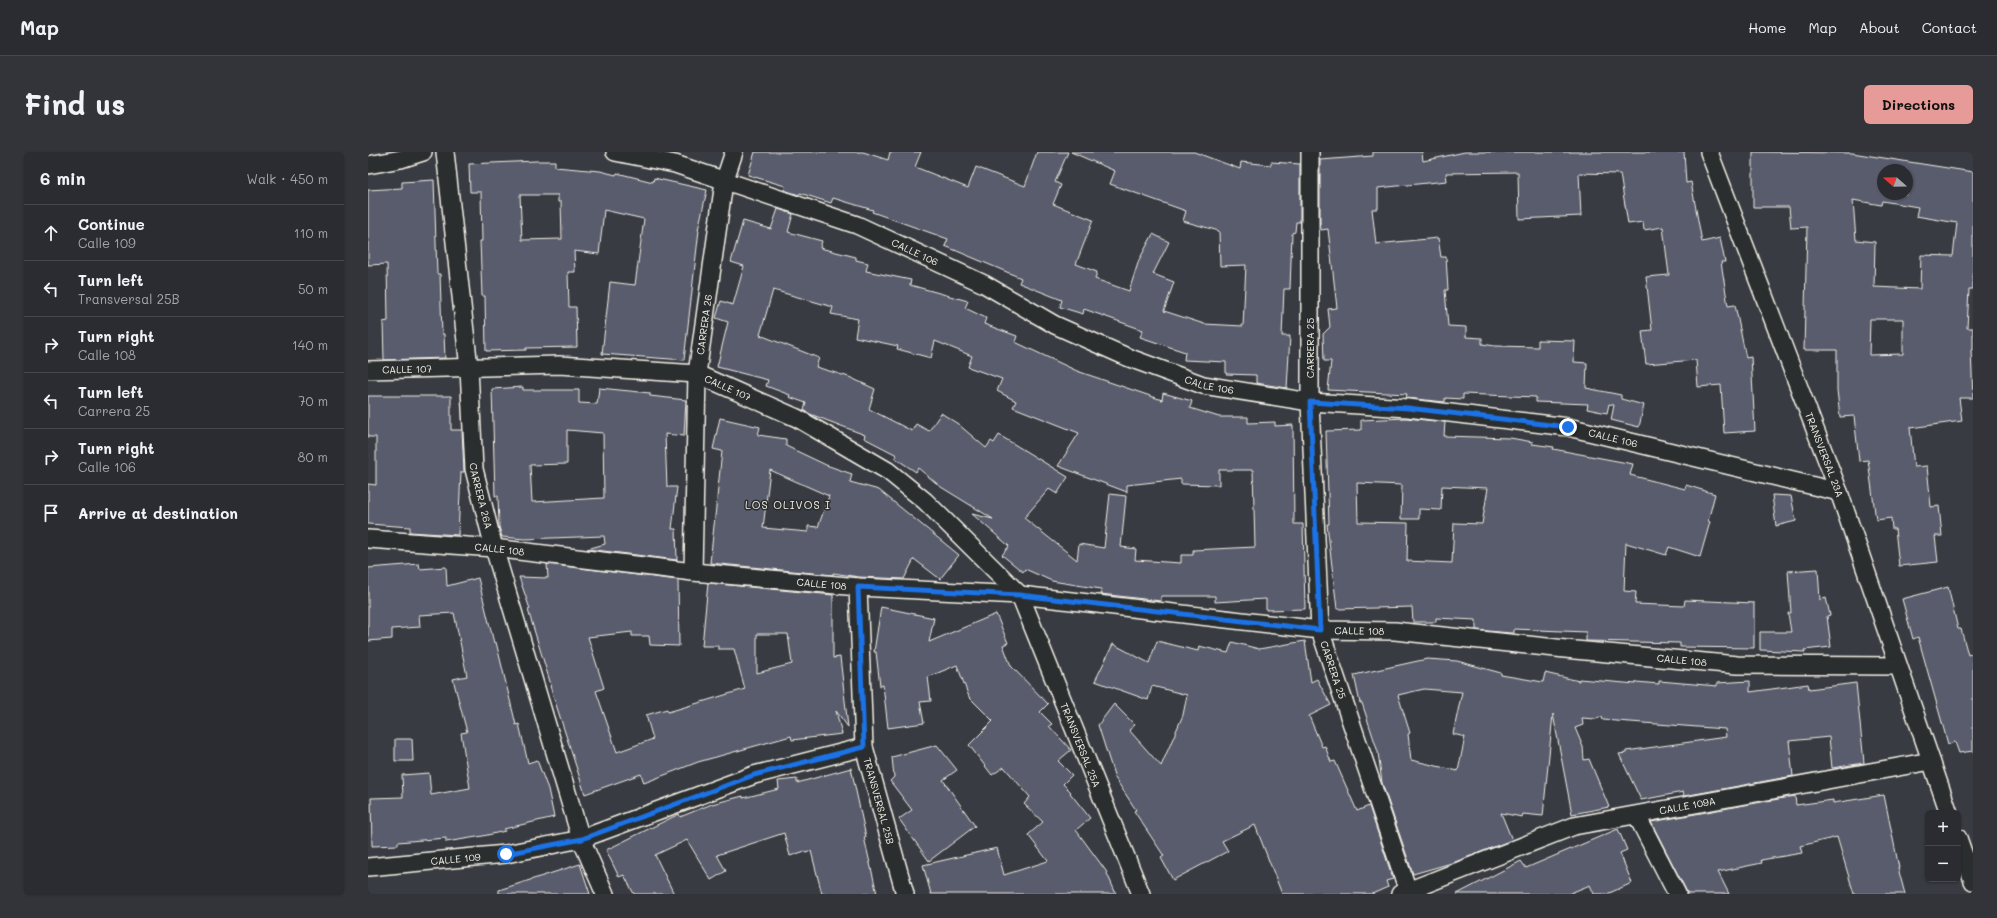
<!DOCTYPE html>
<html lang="en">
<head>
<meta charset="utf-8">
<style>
	body { margin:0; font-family:Mali,sans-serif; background:#323439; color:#f1f3f6 }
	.controls { position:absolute; right:12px; bottom:12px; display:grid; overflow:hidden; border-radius:6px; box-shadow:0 1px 3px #0004 }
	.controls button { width:36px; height:36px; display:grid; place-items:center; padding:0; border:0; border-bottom:1px solid #46484d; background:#2a2c31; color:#f1f3f6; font:20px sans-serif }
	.compass { position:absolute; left:1509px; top:12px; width:36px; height:36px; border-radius:50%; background:#2a2c31; box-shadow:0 1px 3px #0004; rotate:290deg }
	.stop { position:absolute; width:12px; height:12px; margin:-9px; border:3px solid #1a73e8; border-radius:50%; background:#fff }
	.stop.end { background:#1a73e8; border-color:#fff; box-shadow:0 1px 4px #0008 }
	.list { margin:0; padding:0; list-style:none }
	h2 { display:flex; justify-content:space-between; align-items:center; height:52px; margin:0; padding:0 16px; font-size:17px }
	h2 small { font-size:13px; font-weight:400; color:#a5a7ab }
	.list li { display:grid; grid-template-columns:26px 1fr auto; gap:12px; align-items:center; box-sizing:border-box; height:56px; padding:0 16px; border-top:1px solid #46484d }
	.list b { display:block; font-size:15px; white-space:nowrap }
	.list p { margin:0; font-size:13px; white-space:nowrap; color:#a5a7ab }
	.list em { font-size:13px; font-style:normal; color:#a5a7ab }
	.icon { flex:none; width:22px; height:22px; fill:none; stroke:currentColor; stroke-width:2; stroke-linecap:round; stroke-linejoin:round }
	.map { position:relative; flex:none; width:1605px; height:742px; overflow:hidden; border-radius:6px }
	header { display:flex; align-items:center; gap:24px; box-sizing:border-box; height:56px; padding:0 20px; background:#2a2c31; border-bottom:1px solid #46484d }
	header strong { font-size:19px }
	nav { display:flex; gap:22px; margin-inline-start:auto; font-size:14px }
	.intro { display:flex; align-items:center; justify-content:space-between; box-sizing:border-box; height:96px; padding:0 24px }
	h1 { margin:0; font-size:28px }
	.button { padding:10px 18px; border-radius:6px; background:#e69b98; color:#111; font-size:14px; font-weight:700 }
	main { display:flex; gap:24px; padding:0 24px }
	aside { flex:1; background:#2a2c31; border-radius:6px; box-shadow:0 1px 3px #0004 }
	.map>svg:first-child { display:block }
	.building { fill:#585b6d; stroke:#f4f1e8; fill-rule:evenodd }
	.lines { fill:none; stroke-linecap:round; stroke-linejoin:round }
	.street-casing { stroke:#f4f1e8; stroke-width:20 }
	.street { stroke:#2a2d2e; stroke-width:17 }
	.route { stroke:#1a73e8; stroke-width:5 }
	.labels { text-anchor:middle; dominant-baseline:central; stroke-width:3; stroke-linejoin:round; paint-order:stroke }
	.street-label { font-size:10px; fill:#f4f1e8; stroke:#2a2d2e }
	.neighbourhood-label { font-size:11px; letter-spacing:1px; fill:#f4f1e8; stroke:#2a2d2e }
</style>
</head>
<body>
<header>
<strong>Map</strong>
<nav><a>Home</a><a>Map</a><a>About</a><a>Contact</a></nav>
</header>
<div class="intro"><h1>Find us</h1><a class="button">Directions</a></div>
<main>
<aside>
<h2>6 min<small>Walk · 450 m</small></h2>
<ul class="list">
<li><svg class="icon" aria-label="ahead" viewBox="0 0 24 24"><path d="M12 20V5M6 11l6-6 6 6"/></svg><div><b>Continue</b><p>Calle 109</p></div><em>110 m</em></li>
<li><svg class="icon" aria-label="left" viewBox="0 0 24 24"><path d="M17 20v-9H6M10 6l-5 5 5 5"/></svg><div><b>Turn left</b><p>Transversal 25B</p></div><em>50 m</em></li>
<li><svg class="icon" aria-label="right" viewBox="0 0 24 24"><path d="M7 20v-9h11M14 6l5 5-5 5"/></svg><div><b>Turn right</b><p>Calle 108</p></div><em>140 m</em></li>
<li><svg class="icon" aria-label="left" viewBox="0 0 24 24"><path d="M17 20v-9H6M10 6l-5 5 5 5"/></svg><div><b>Turn left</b><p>Carrera 25</p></div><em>70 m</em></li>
<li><svg class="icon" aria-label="right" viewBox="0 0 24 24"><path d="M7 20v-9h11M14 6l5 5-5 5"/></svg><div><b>Turn right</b><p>Calle 106</p></div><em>80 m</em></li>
<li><svg class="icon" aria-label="arrive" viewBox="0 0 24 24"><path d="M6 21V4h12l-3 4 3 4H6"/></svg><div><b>Arrive at destination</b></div></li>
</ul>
</aside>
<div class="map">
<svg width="1605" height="742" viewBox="0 0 1605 742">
	<rect width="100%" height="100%" fill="#383b41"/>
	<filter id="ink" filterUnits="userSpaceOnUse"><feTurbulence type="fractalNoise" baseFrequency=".025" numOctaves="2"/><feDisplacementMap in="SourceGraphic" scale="8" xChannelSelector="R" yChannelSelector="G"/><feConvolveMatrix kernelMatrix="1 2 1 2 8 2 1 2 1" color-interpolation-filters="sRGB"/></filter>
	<g filter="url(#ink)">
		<g class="building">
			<path d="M 387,0 L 495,0 L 520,8 L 522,0 L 553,0 L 547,15 L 600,36 L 608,15 L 657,34 L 669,0 L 700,0 L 687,30 L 693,33 L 685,52 L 725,68 L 708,112 L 729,120 L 727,127 L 761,139 L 771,108 L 785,82 L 801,90 L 785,122 L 806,130 L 796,159 L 836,172 L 875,174 L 878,113 L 852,114 L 851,79 L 815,69 L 818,59 L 742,32 L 747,19 L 703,0 L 826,0 L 872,17 L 873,10 L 903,13 L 903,10 L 932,12 L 932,70 L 928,70 L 927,80 L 924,81 L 922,137 L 916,137 L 914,184 L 922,184 L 919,236 L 888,231 L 888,223 L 858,222 L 858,210 L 816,208 L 817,200 L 772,185 L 775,178 L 716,157 L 715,162 L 692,155 L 694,148 L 651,131 L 653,126 L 577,94 L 580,87 L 504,60 L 505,58 L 465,46 L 463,51 L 432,41 L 431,43 L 416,38 L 417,34 L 380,23 Z"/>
			<path d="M 1005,0 L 1054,0 L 1055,9 L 1097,0 L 1316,0 L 1318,31 L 1323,30 L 1334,90 L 1352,86 L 1357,110 L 1353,110 L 1360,154 L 1367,153 L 1378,206 L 1383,205 L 1387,279 L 1356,281 L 1353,233 L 1330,235 L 1328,208 L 1278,212 L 1274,179 L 1284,178 L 1278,125 L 1301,123 L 1295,75 L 1276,78 L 1275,70 L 1260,72 L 1252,22 L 1211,21 L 1213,64 L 1151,67 L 1150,20 L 1078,21 L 1079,29 L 1010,36 L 1010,57 L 1004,57 L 1008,92 L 1070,86 L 1073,105 L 1078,105 L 1080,138 L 1077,138 L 1080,174 L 1098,175 L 1098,185 L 1114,186 L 1114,192 L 1127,194 L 1170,195 L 1170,188 L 1207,189 L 1206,210 L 1219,211 L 1218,236 L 1253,243 L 1253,247 L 1276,253 L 1271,275 L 1243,268 L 1246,253 L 1241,252 L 1239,261 L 1219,257 L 1220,252 L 1168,250 L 1168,245 L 1095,242 L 1095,247 L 1077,246 L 1077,250 L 1038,246 L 1039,242 L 960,238 L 963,209 L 956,209 L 955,182 L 962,175 L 960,157 L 969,156 L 960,77 L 953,78 L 952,70 L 952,8 L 1005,4 Z"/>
			<path d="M 1385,0 L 1484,1 L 1605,20 L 1605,137 L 1601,137 L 1599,176 L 1605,176 L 1605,198 L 1603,198 L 1605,246 L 1591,246 L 1594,269 L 1542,276 L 1546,315 L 1559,314 L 1563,355 L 1571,354 L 1574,384 L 1567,384 L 1570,410 L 1531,414 L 1527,377 L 1524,377 L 1523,366 L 1508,368 L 1500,308 L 1491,309 L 1486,264 L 1472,265 L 1469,238 L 1469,198 L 1436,198 L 1439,75 L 1423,76 L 1421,55 L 1385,55 ZM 1515,18 L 1539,18 L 1539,42 L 1515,42 ZM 1485,48 L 1513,53 L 1514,49 L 1550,55 L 1548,64 L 1589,71 L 1585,104 L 1553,103 L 1552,137 L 1506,135 L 1507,90 L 1488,88 ZM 1502,167 L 1535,167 L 1535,202 L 1501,203 Z"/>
			<path d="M 168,9 L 187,9 L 187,15 L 232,19 L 248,23 L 249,21 L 285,30 L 286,26 L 339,38 L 330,78 L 331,78 L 316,208 L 234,202 L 242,130 L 267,133 L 276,67 L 236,58 L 231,102 L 206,99 L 207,120 L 200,120 L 201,155 L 208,155 L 209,195 L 158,196 L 158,198 L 118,199 L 117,144 L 114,144 L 112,89 L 114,89 L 113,40 L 102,40 L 101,12 ZM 152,43 L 190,43 L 190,50 L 193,50 L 194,87 L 154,88 Z"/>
			<path d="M 66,28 L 69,122 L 72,122 L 74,182 L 76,182 L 77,206 L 16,208 L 15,170 L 20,169 L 19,112 L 0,113 L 0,38 L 34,36 L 34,30 Z"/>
			<path d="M 410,57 L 425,62 L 420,80 L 454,89 L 452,96 L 488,105 L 488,108 L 500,111 L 498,119 L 543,128 L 542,133 L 600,149 L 597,156 L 618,166 L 616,172 L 649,184 L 647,190 L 709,219 L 794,248 L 795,241 L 824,249 L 822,256 L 851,265 L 880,265 L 880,271 L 907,270 L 907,274 L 925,273 L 926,372 L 935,372 L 937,457 L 898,458 L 898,447 L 847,450 L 847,444 L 793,444 L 793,449 L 733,442 L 733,437 L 684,429 L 657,417 L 655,420 L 634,403 L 641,394 L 604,362 L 625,367 L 573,335 L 550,316 L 548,320 L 527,306 L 529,303 L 496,286 L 497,283 L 442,262 L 436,258 L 438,251 L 421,245 L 422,243 L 398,234 L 400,228 L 349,215 L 360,170 L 348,166 L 353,149 L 365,153 L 376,114 L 363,110 L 375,69 L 403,77 ZM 405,138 L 465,155 L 463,162 L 490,167 L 487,185 L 530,194 L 529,197 L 563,206 L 567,189 L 604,204 L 600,215 L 634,227 L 629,239 L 648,249 L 645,255 L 711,281 L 690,314 L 759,340 L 759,333 L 813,327 L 813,332 L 851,333 L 851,318 L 885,318 L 887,395 L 825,398 L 825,403 L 813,403 L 813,411 L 767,408 L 768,397 L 753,395 L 758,344 L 742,342 L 736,396 L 711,392 L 709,408 L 656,366 L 681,337 L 689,342 L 700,325 L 631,283 L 626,291 L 623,289 L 618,296 L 590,272 L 573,261 L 561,279 L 548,272 L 544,279 L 501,257 L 507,237 L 481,225 L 448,215 L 451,206 L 392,183 Z"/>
			<path d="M 155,235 L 155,238 L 211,238 L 211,251 L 229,252 L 231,236 L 282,241 L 282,244 L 318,248 L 316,284 L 297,282 L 299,335 L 309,335 L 304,377 L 308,377 L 309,408 L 219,397 L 237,392 L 236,384 L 157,387 L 134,385 L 131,375 L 130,344 L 127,344 L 124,237 ZM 199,278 L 235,281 L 236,346 L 164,350 L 162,313 L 199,312 Z"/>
			<path d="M 0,244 L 83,244 L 83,278 L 94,278 L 96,320 L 93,320 L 90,383 L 42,380 L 42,375 L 0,372 L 0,332 L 8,333 L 8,285 L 0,285 Z"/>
			<path d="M 352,266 L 392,275 L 390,283 L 418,287 L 418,294 L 458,313 L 484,322 L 482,330 L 511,338 L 591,403 L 572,427 L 546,407 L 536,427 L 491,425 L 465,421 L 465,423 L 342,411 L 354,299 L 345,297 ZM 402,318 L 461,344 L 450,375 L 440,374 L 440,380 L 395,376 Z"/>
			<path d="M 1038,266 L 1077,270 L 1076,284 L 1142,286 L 1165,290 L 1164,292 L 1186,295 L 1185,297 L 1265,312 L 1262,323 L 1317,337 L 1318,333 L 1347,342 L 1340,369 L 1342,370 L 1332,405 L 1301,395 L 1298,403 L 1258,391 L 1256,439 L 1268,440 L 1267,452 L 1316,454 L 1317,448 L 1386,451 L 1386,496 L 1312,495 L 1312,491 L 1218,489 L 1218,480 L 1146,477 L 1146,481 L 1143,481 L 1108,478 L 1108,468 L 1068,466 L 1068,470 L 1045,470 L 1044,455 L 969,457 L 959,372 L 961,372 L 958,279 L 993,278 L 993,268 ZM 989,331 L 1034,333 L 1033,367 L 1051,367 L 1051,357 L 1073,358 L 1074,334 L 1120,336 L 1114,372 L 1086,371 L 1084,411 L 1039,409 L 1040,371 L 990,370 Z"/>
			<path d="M 1404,343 L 1423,344 L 1428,369 L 1408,374 Z"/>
			<path d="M 51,412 L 52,417 L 78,415 L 79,434 L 110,426 L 126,491 L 128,490 L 148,573 L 151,572 L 160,611 L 169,608 L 180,637 L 186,665 L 136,677 L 137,679 L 115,684 L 78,690 L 78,686 L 30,690 L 30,693 L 4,694 L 3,646 L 35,645 L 34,623 L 61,621 L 63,643 L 102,636 L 93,581 L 99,580 L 85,527 L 99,524 L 86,461 L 51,463 L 52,475 L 24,477 L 24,487 L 0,489 L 0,416 Z"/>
			<path d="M 179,412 L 310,428 L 311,494 L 282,493 L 281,484 L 264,484 L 264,480 L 220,485 L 236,536 L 228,539 L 249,600 L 285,587 L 278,563 L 299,557 L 300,560 L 377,537 L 366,497 L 350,497 L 350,494 L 334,494 L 340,431 L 465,443 L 465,506 L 472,505 L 480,575 L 468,559 L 474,582 L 424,588 L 423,584 L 330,610 L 276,631 L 273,622 L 217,642 L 182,534 L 183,533 L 160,458 L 162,457 L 151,425 L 180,426 ZM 389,482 L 420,482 L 424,512 L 389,521 Z"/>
			<path d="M 1450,417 L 1452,448 L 1458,446 L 1462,463 L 1459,464 L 1463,495 L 1436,498 L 1437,500 L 1392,498 L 1392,480 L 1423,480 L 1420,461 L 1423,461 L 1420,419 Z"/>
			<path d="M 1580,435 L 1590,477 L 1593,477 L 1600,503 L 1605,501 L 1605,599 L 1591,601 L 1587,590 L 1580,592 L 1550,485 L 1545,487 L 1534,447 Z"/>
			<path d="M 513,455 L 566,466 L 561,490 L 628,462 L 640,491 L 635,493 L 643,514 L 680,552 L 672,560 L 684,572 L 681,574 L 703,598 L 690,609 L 704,623 L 695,632 L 703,640 L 702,641 L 722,666 L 708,678 L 738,719 L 748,742 L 563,742 L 555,713 L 629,696 L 636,723 L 680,709 L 660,683 L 675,670 L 656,652 L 662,645 L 636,615 L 624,623 L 601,593 L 625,569 L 601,545 L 589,513 L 560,525 L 563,549 L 552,550 L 556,571 L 520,576 L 515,533 L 512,534 L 508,500 L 506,500 Z"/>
			<path d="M 789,489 L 830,499 L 831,494 L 860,501 L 864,490 L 891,497 L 937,489 L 943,530 L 949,527 L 963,553 L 941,564 L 954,595 L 957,594 L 963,610 L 967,609 L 989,659 L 1001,654 L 1025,727 L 1018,729 L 1020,735 L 1004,742 L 914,742 L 887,673 L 854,689 L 860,699 L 805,728 L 793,706 L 796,704 L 766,659 L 768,658 L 747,626 L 730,573 L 746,552 L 767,573 L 761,578 L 793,614 L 815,563 L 819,543 L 784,534 L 780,548 L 727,529 L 745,492 L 781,511 Z"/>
			<path d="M 1059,507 L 1089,509 L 1133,521 L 1133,523 L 1175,530 L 1177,521 L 1211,529 L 1211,527 L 1268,532 L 1268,530 L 1291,532 L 1291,529 L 1349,534 L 1349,531 L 1382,529 L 1382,540 L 1440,532 L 1441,537 L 1488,531 L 1496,611 L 1464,616 L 1461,585 L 1421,589 L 1425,624 L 1316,644 L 1315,640 L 1273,648 L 1251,602 L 1258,601 L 1258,599 L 1358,585 L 1357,577 L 1235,568 L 1234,565 L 1228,567 L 1214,566 L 1215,573 L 1207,576 L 1215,595 L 1216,608 L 1221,607 L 1241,655 L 1204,662 L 1185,562 L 1175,664 L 1155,662 L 1154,665 L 1133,661 L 1144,688 L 1087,710 L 1045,722 L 1014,631 L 1010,600 L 994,551 L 992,551 L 986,523 ZM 1056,537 L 1094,540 L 1085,582 L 1097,585 L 1090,619 L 1043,608 L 1040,582 L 1042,581 L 1030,543 Z"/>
			<path d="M 27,587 L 44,587 L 45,609 L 27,609 Z"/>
			<path d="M 569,593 L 589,618 L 575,628 L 607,674 L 561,709 L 531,667 L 544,658 L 522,629 L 526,625 L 524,605 Z"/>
			<path d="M 483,616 L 498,685 L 496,685 L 509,742 L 454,742 L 443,699 L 438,701 L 437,699 L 422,704 L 416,681 L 349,703 L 358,719 L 343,728 L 319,688 L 287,703 L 306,742 L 266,742 L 256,723 L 251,725 L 238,698 L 311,662 L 312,665 L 344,652 L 375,644 L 375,646 L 411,637 L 410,629 L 429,627 L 429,631 Z"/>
			<path d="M 1516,643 L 1531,716 L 1530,716 L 1537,742 L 1486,742 L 1469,685 L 1432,694 L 1434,701 L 1393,708 L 1394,711 L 1350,720 L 1361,742 L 1320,742 L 1283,670 L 1427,644 L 1428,653 L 1465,648 L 1465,651 Z"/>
			<path d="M 1250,677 L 1259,698 L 1252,701 L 1264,731 L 1239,742 L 1226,742 L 1222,733 L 1200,742 L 1089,742 L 1153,709 L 1158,716 Z"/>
			<path d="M 212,712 L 222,742 L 131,742 L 131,738 Z"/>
		</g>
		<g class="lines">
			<defs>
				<g id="street">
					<path id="s1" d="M 77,0 L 101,216 L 106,317 L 126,396 L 213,687 L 237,742"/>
					<path id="s2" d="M 247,0 L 307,12 L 489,73 L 616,132 L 687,173 L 759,205 L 835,233 L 942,250 L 1040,256 L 1200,275 L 1471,340"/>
					<path id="s3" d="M 942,0 L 942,250 L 952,478 L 1041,742"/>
					<path id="s4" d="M 1341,0 L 1471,340 L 1581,661"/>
					<path d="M 0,13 L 33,7 L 55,0"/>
					<path id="s5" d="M 0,218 L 191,213 L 329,222 L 429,266 L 520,319 L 557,349 L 652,443 L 773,742"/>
					<path id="s6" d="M 0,387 L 126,396 L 325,420 L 490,435 L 652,443 L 952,478 L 1027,479 L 1207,498 L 1369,513 L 1530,514"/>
					<path id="s7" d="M 325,420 L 329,222 L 356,30 L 366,0"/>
					<path id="s8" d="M 490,435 L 496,595 L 537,742"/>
					<path d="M 1269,664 L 1309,742"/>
					<path d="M 1590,686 L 1605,729"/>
					<path id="s9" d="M 0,715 L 138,702 L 213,687 L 386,623 L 496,595"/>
					<path id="s10" d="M 1032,742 L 1206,674 L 1563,609"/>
				</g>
			</defs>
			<use href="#street" class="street-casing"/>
			<use href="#street" class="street"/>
		</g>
	</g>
	<g class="lines" filter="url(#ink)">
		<path class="route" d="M 138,702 L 214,687 L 386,623 L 496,595 L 490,435 L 652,443 L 952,478 L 942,250 L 1040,256 L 1200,275"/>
	</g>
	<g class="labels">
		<g class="street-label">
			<text stroke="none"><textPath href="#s2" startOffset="317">CALLE 106</textPath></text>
			<text stroke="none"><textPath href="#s7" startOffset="248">CARRERA 26</textPath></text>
			<text transform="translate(942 196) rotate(-90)">CARRERA 25</text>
			<text stroke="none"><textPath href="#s5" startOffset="39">CALLE 107</textPath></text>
			<text stroke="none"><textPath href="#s2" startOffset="641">CALLE 106</textPath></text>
			<text stroke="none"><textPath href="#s5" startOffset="363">CALLE 107</textPath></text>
			<text stroke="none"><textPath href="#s2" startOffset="1049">CALLE 106</textPath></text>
			<text stroke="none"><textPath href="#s4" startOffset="324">TRANSVERSAL 23A</textPath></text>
			<text stroke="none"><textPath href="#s1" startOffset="346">CARRERA 26A</textPath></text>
			<text stroke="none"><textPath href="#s6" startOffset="132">CALLE 108</textPath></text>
			<text stroke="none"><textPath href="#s6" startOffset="456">CALLE 108</textPath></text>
			<text stroke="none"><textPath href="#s6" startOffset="996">CALLE 108</textPath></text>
			<text stroke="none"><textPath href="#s6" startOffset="1320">CALLE 108</textPath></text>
			<text stroke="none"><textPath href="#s3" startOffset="520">CARRERA 25</textPath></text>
			<text stroke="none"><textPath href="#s5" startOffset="887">TRANSVERSAL 25A</textPath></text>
			<text stroke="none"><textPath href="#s8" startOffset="216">TRANSVERSAL 25B</textPath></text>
			<text stroke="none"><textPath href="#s10" startOffset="302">CALLE 109A</textPath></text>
			<text stroke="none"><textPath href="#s9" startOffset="88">CALLE 109</textPath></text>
		</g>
		<g class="neighbourhood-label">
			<text x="420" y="352">LOS OLIVOS I</text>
		</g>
	</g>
</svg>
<div class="controls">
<button>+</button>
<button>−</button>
</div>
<svg class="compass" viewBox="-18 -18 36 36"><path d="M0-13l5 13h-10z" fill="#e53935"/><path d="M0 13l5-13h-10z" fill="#a5a7ab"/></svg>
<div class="stop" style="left:138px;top:702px"></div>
<div class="stop end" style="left:1200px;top:275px"></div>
</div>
</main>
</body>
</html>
